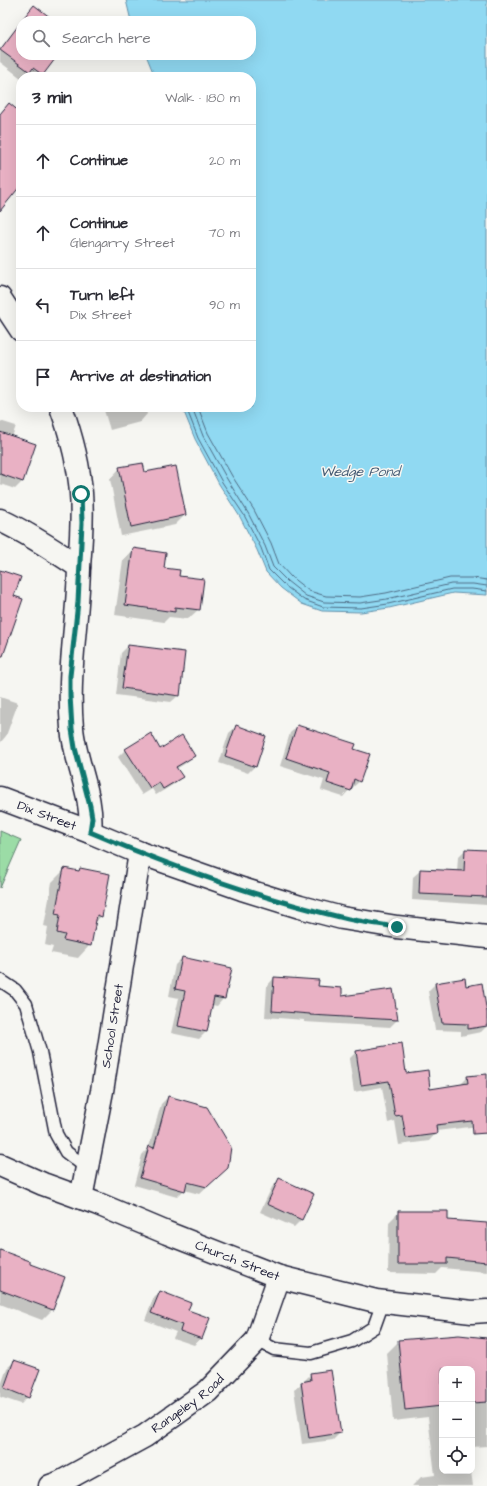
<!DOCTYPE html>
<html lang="en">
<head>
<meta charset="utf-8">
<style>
	body { margin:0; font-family:"Architects Daughter",sans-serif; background:#f2f2f3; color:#2b2b33 }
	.controls { position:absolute; right:12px; bottom:12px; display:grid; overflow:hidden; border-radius:8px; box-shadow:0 4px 16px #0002 }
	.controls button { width:36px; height:36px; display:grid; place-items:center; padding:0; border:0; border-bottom:1px solid #e1e1e2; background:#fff; color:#2b2b33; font:20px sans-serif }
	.stop { position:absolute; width:12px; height:12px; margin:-9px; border:3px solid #0f766e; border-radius:50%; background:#fff }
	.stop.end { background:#0f766e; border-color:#fff; box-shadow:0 1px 4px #0008 }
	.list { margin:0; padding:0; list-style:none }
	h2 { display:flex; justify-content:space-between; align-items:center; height:52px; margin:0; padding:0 16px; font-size:17px }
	h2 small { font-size:13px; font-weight:400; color:#7c7c81 }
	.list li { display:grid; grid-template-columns:26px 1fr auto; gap:12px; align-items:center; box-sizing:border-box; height:72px; padding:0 16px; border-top:1px solid #e1e1e2 }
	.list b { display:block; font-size:15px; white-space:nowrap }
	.list p { margin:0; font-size:13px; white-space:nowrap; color:#7c7c81 }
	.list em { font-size:13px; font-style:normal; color:#7c7c81 }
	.icon { flex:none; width:22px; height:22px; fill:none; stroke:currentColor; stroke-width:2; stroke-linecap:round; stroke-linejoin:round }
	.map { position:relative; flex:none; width:487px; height:1486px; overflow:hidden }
	.search { position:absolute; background:#fff; box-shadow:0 4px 16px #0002; left:16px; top:16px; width:240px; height:44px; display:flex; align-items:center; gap:10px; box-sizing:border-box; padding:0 14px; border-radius:16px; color:#7c7c81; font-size:15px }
	.panel { position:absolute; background:#fff; box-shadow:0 4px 16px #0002; left:16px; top:72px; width:240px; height:340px; border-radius:16px }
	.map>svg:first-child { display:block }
	.green { fill:#9bdca6; stroke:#5e7f70 }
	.water { fill:#90d9f2; stroke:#6490a9 }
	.shadow { fill:#0003 }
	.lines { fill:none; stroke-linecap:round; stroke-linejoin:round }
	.shore { stroke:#4e6b84; stroke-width:1 }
	.building { fill:#e9b1c4; stroke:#22223b }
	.lane-casing { stroke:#22223b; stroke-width:15 }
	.street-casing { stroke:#22223b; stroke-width:25 }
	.secondary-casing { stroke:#22223b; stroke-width:25 }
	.lane { stroke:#f6f6f2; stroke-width:12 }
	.street { stroke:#f6f6f2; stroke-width:22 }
	.secondary { stroke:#f6f6f2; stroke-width:22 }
	.route { stroke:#0f766e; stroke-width:5 }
	.labels { text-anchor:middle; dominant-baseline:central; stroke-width:3; stroke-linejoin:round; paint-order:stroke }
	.street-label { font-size:13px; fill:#22223b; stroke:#f6f6f2 }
	.water-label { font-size:14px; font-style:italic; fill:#435972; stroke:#f6f6f2 }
</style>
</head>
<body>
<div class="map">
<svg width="487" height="1486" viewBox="0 0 487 1486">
	<rect width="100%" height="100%" fill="#f6f6f2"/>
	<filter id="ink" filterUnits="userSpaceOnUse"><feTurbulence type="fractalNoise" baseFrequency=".025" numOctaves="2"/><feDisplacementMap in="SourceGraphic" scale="8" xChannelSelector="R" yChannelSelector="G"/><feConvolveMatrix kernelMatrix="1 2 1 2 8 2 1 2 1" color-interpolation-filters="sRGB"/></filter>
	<g filter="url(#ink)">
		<path class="green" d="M 0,831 L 21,840 L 0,888 Z"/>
		<path class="water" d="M 126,0 L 487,0 L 487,595 L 453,593 L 389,608 L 361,612 L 322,611 L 302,604 L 281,588 L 266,572 L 257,550 L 240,517 L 219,484 L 195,439 L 182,407 L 251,407 L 251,77 L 155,77 L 146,55 L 251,55 L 251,21 L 131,21 Z"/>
		<g class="shadow">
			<path d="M 21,23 L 21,55 L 57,55 L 39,77 L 29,77 L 26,75 L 21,78 L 0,62 L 0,49 Z"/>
			<path d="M 103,407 L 145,407 L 147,414 L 140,422 L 110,430 Z"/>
			<path d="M 0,421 L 16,426 L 12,437 L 22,482 L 15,489 L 0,484 Z"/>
			<path d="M 120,468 L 144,474 L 185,515 L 175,525 L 121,536 L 110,479 Z"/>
			<path d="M 133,549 L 163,569 L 178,577 L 199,609 L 188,619 L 169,617 L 164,622 L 115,615 L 123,560 Z"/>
			<path d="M 128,646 L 179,695 L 171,702 L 116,695 L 121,653 Z"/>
			<path d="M 0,697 L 18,703 L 6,736 L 0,743 Z"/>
			<path d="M 237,726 L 255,766 L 248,773 L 219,763 L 229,733 Z"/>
			<path d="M 298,726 L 353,749 L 360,781 L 352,788 L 351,788 L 343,797 L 321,790 L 324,780 L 280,766 L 290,733 Z"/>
			<path d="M 126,749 L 160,750 L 193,755 L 186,763 L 176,769 L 181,777 L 174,784 L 156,795 L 152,789 L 142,795 L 118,757 Z"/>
			<path d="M 465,850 L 487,851 L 487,905 L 412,900 L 413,877 L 421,870 L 457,872 L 458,857 Z"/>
			<path d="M 80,869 L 101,916 L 95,923 L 90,945 L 78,958 L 51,953 L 53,947 L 45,945 L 48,927 L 44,926 L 52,882 L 64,870 L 77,872 Z"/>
			<path d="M 182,958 L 224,998 L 217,1006 L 212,1005 L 206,1032 L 199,1039 L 171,1033 L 179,998 L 169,996 L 175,965 Z"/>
			<path d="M 274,978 L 317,987 L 341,997 L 393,990 L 397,1020 L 390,1027 L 304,1022 L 304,1020 L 265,1017 L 267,986 Z"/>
			<path d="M 435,984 L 466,987 L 487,1019 L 487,1026 L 481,1032 L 461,1036 L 461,1031 L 435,1030 L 428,991 Z"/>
			<path d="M 401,1045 L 405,1074 L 429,1090 L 461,1084 L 468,1077 L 487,1075 L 487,1125 L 436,1131 L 436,1133 L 429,1141 L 399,1145 L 395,1121 L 388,1123 L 382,1087 L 354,1092 L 349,1059 L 356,1052 Z"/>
			<path d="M 168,1097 L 219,1175 L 199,1194 L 184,1190 L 177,1197 L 134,1185 L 142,1155 L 149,1147 L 161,1104 Z"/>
			<path d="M 279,1180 L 313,1195 L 301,1220 L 294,1227 L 260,1212 L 272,1187 Z"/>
			<path d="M 399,1212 L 447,1221 L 487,1224 L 487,1272 L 442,1268 L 436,1274 L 388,1273 L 389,1222 Z"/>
			<path d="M 0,1251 L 28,1264 L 52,1310 L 42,1320 L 0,1304 Z"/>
			<path d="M 160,1292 L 187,1310 L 201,1338 L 194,1345 L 173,1338 L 176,1332 L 145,1320 L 153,1299 Z"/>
			<path d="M 487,1339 L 487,1446 L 472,1447 L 472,1369 L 442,1369 L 442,1471 L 471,1471 L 473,1486 L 412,1486 L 421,1477 L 435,1475 L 428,1417 L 393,1421 L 387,1353 L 399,1341 Z"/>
			<path d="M 15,1361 L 28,1397 L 21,1404 L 0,1397 L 0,1388 L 7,1368 Z"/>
			<path d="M 311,1374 L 340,1433 L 333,1440 L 302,1444 L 294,1390 L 302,1383 L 304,1383 L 304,1381 Z"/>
		</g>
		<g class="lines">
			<g class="shore">
				<path d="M 186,407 L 198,438 L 222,482 L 244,515 L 261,548 L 269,570 L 284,585 L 304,600 L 323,607 L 361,608 L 388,604 L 452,589 L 472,589 L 487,591"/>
				<path d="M 192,407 L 203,436 L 227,479 L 248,513 L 265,546 L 273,567 L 287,581 L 306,596 L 324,602 L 360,603 L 387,599 L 451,584 L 473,584 L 487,586"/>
				<path d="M 198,407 L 208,433 L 232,476 L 254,510 L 271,543 L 279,564 L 291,577 L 309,591 L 326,596 L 360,597 L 386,593 L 450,578 L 473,578 L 487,580"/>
			</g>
		</g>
		<g class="building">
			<path d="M 34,5 L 55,21 L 21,21 Z"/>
			<path d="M 21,22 L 21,55 L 58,55 L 43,75 L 33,68 L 30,72 L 0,50 Z"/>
			<path d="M 9,103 L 21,113 L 21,185 L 0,211 L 0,114 Z"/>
			<path d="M 0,432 L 36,444 L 23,482 L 0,474 Z"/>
			<path d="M 143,463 L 145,472 L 176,466 L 186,515 L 131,527 L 119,467 Z"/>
			<path d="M 133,548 L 166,553 L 164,568 L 180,570 L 179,576 L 204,579 L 200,610 L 175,607 L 175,612 L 125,605 Z"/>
			<path d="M 0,570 L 21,577 L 14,596 L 23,599 L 3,656 L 0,656 Z"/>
			<path d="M 128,645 L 185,652 L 180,696 L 122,688 Z"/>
			<path d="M 236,725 L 266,736 L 256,767 L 225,756 Z"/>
			<path d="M 297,725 L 356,744 L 354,749 L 370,754 L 360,782 L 354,779 L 351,791 L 327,783 L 330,773 L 286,758 Z"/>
			<path d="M 151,733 L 160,749 L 182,735 L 195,756 L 176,767 L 183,777 L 163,789 L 159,782 L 150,788 L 125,749 Z"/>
			<path d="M 465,849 L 487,850 L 487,897 L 419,894 L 420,869 L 464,871 Z"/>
			<path d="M 64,868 L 79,871 L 80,868 L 110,874 L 102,917 L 97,915 L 91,946 L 63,940 L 65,935 L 57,933 L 60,915 L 55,914 Z"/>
			<path d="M 182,957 L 232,968 L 225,999 L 214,997 L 207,1032 L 178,1026 L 185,991 L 175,989 Z"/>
			<path d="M 274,977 L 319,980 L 318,986 L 342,988 L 342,996 L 393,989 L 398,1020 L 310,1015 L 310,1014 L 272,1011 Z"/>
			<path d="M 465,978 L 466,986 L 482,983 L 487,1013 L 487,1026 L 468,1029 L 468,1024 L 442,1023 L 435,983 Z"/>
			<path d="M 402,1043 L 406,1073 L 428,1070 L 430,1089 L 468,1083 L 467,1076 L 487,1074 L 487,1133 L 473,1134 L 472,1121 L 436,1125 L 437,1134 L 406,1138 L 402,1115 L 395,1116 L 389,1081 L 361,1085 L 356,1051 Z"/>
			<path d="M 168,1096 L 207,1107 L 231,1147 L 228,1168 L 207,1187 L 187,1182 L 185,1191 L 140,1178 L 149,1146 L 154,1148 Z"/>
			<path d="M 279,1178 L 314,1194 L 302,1220 L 267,1204 Z"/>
			<path d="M 398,1211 L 448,1211 L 448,1220 L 487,1223 L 487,1262 L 447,1258 L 447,1264 L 398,1264 Z"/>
			<path d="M 0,1250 L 30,1261 L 30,1264 L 65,1277 L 53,1310 L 0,1290 Z"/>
			<path d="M 160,1291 L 191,1303 L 188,1310 L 210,1318 L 202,1339 L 180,1331 L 182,1325 L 151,1313 Z"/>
			<path d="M 459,1335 L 487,1338 L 487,1402 L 472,1403 L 472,1369 L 442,1369 L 442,1406 L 405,1410 L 398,1340 Z"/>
			<path d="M 14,1360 L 40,1369 L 29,1398 L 4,1388 Z"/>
			<path d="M 331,1370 L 341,1433 L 309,1438 L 301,1382 L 311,1380 L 310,1373 Z"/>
		</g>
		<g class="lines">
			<defs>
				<g id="lane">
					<path d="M 0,980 L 15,990 L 26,1004 L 40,1052 L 56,1134 L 66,1152 L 87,1168"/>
					<path d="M 257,1340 L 274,1349 L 311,1353 L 352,1341 L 374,1327 L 383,1302"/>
				</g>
				<g id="street">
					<path d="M 0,298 L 21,330"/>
					<path d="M 61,407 C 71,435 79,464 81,493 C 83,518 81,542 79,567"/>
					<path d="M 0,520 C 28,533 54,550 79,567 C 78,620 67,674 72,728 C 75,763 94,796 90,832"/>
					<path id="s1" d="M 0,798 L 90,832 L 140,853 L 242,889 L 300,907 L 342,918 L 397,927 L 487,937"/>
					<path id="s2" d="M 81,1198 L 102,1091 L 140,853"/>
					<path id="s3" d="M 50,1486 L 61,1482 L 145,1436 L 208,1391 L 257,1340 L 279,1277"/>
				</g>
				<g id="secondary">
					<path id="s4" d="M 0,1165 L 43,1184 L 98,1204 L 167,1233 L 279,1277 L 376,1301 L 472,1312 L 487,1311"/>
				</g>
			</defs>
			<use href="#lane" class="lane-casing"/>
			<use href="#street" class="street-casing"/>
			<use href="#secondary" class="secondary-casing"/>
			<use href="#lane" class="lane"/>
			<use href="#street" class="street"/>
			<use href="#secondary" class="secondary"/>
		</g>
	</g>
	<g class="lines" filter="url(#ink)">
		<path class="route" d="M 81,494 L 82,523 L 78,602 L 70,676 L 70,695 L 72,729 L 75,748 L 90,806 L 92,818 L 90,832 C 170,866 256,897 340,917 C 359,922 378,924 397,927"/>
	</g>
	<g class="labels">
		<g class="street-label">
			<text stroke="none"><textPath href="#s1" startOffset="50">Dix Street</textPath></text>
			<text stroke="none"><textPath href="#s2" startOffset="175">School Street</textPath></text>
			<text stroke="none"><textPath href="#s4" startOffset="256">Church Street</textPath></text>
			<text stroke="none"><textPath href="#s3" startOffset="161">Rangeley Road</textPath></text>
		</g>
		<g class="water-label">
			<text x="360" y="472">Wedge Pond</text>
		</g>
	</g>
</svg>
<div class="controls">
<button>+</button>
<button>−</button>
<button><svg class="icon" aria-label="locate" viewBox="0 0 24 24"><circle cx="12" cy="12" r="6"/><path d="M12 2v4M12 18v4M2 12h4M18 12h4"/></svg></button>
</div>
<div class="stop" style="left:81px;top:494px"></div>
<div class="stop end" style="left:397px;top:927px"></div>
<div class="search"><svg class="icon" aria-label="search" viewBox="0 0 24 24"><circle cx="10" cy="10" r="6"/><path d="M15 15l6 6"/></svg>Search here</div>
<section class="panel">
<h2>3 min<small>Walk · 180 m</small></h2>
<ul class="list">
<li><svg class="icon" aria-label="ahead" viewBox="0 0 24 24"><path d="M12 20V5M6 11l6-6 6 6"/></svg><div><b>Continue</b></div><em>20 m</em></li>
<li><svg class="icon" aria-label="ahead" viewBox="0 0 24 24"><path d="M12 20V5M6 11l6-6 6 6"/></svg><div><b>Continue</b><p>Glengarry Street</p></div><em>70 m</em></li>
<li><svg class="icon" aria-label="left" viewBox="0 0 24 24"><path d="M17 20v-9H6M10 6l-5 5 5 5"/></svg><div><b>Turn left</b><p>Dix Street</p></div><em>90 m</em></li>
<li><svg class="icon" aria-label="arrive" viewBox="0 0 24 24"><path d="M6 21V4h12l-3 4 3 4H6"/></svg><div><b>Arrive at destination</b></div></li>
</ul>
</section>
</div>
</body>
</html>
